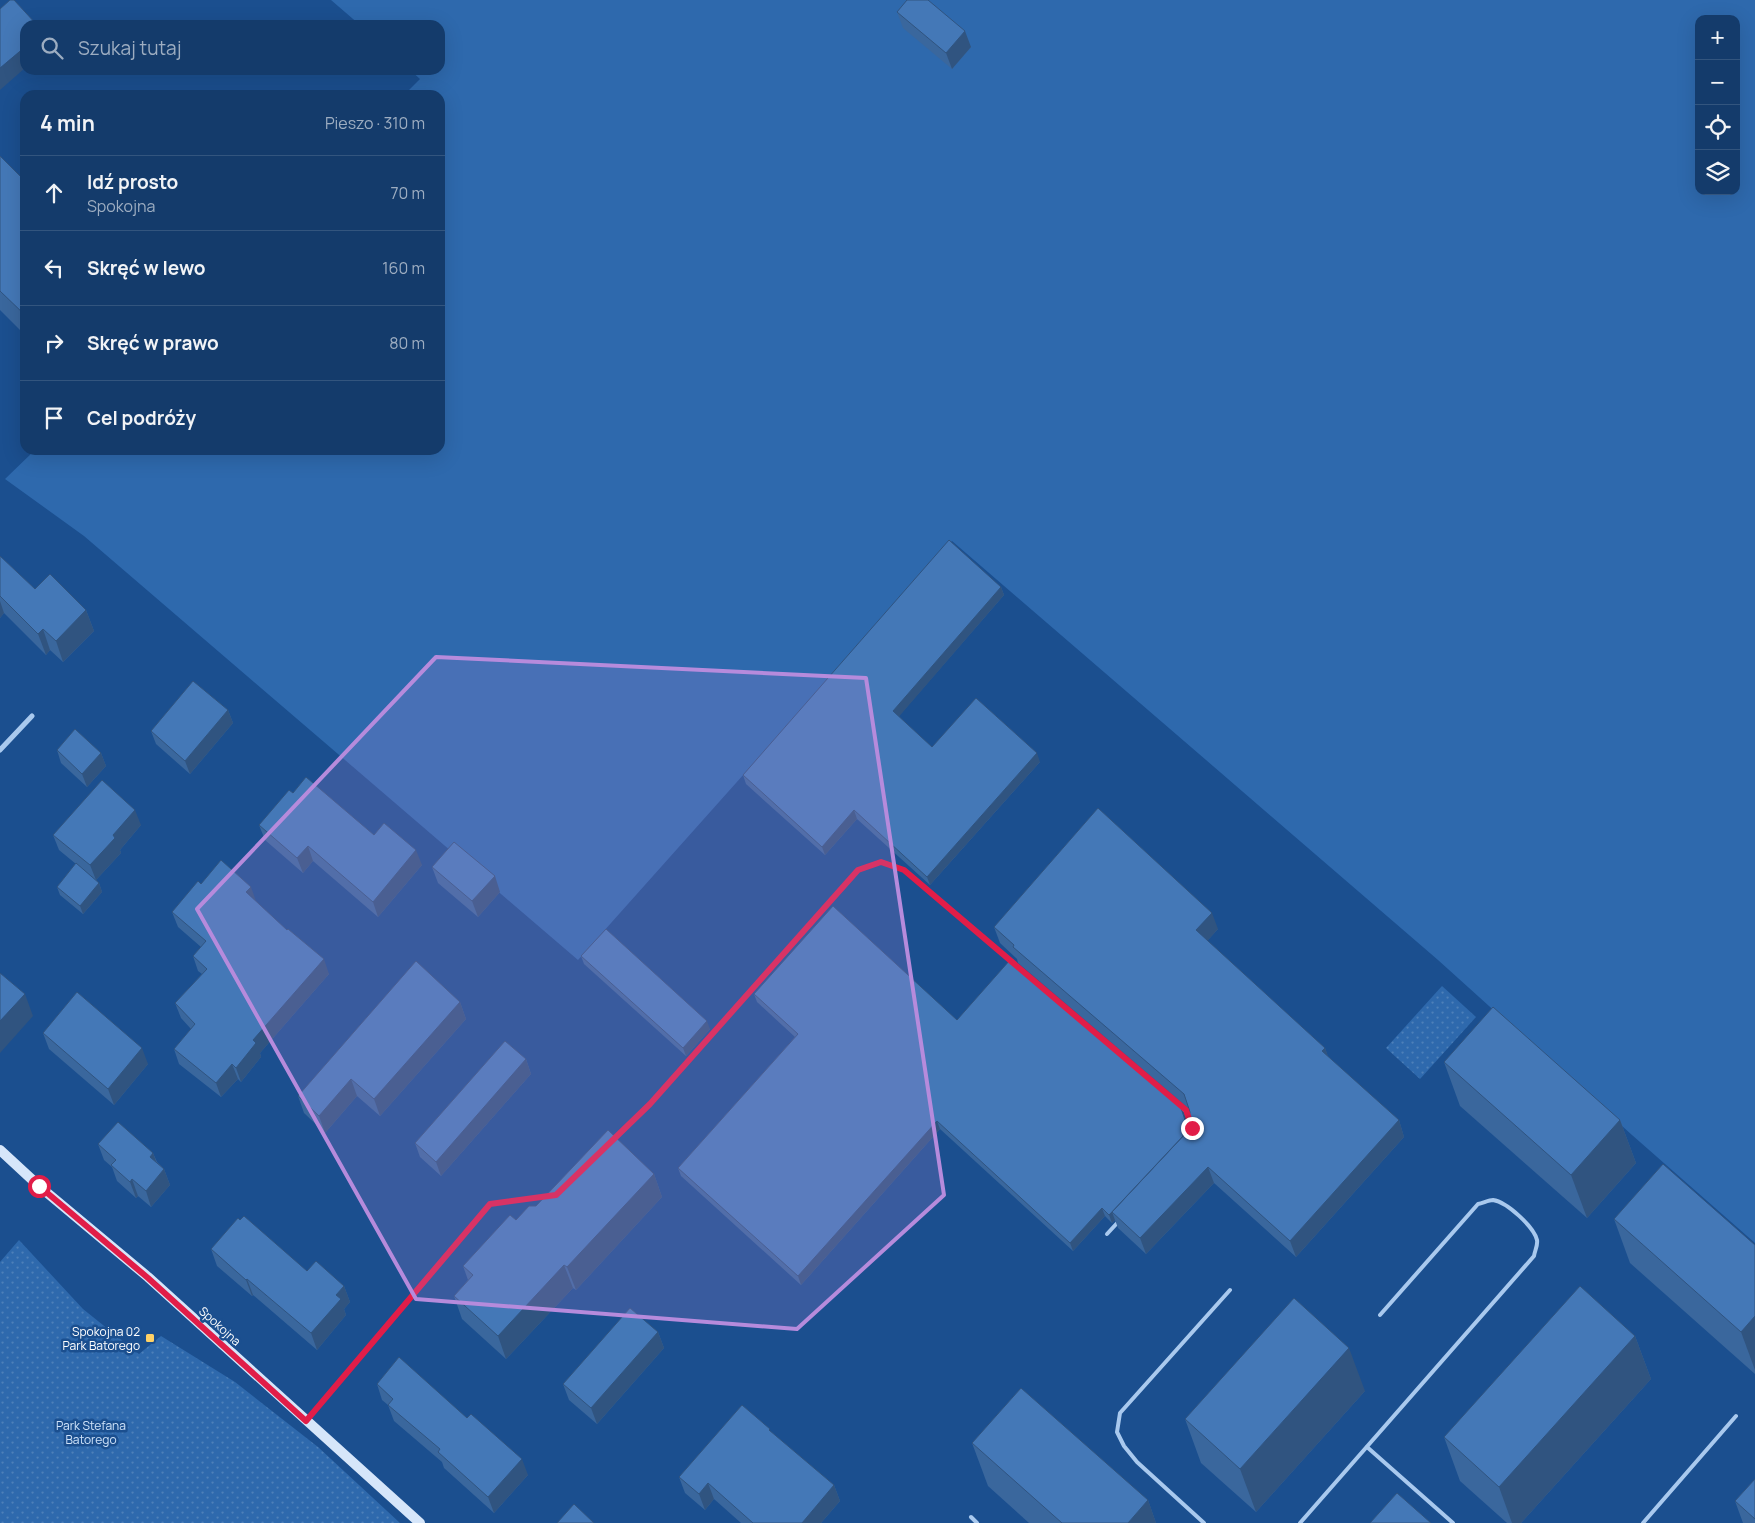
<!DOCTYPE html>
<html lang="pl">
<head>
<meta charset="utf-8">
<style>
	body { margin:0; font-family:Manrope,sans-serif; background:#1d4271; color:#f1f3f6 }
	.controls { position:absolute; right:15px; top:15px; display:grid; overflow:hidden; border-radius:10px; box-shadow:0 5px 20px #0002 }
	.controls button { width:45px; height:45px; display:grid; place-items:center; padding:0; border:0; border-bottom:1px solid #33557e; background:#143b6b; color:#f1f3f6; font:25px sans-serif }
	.stop { position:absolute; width:15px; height:15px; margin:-11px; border:4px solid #e11d48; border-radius:50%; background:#fff }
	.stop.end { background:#e11d48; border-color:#fff; box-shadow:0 1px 5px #0008 }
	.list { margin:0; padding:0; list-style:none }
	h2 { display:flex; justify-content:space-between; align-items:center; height:65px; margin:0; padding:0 20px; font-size:21px }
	h2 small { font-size:16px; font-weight:400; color:#9dadc1 }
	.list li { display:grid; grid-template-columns:32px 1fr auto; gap:15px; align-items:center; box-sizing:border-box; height:75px; padding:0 20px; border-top:1px solid #33557e }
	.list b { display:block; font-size:19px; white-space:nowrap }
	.list p { margin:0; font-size:16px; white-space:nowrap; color:#9dadc1 }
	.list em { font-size:16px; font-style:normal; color:#9dadc1 }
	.icon { flex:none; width:28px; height:28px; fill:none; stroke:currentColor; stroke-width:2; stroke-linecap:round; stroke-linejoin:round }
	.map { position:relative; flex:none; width:1755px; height:1523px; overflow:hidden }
	.search { position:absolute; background:#143b6b; box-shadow:0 5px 20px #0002; left:20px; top:20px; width:425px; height:55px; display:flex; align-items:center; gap:12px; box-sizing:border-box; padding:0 18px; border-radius:15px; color:#9dadc1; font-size:19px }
	.panel { position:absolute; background:#143b6b; box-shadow:0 5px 20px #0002; left:20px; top:90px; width:425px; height:365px; border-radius:15px }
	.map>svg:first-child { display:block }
	.park { fill:url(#park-dots) }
	.garden { fill:#2e69ad; fill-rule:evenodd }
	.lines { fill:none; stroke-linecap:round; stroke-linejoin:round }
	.lane { stroke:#a9c9ee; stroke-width:4 }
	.street { stroke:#a9c9ee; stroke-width:5 }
	.secondary { stroke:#d6e6fa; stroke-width:10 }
	.wall { fill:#3a679d }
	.shaded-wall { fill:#305480 }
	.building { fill:#4478b7; stroke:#305480 }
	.route { stroke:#e11d48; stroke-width:6 }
	.marked { fill:#b68bdc; fill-opacity:0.2; stroke:#b68bdc; stroke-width:4; stroke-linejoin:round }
	.poi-dot { fill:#ffd166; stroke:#1b4f8f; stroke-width:2 }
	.labels { text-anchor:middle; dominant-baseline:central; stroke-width:5; stroke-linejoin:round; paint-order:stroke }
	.street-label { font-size:12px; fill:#fff; stroke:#1b4f8f }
	.poi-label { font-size:12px; fill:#fff; stroke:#1b4f8f; text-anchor:end }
	.park-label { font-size:12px; fill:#cfe3fa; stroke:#1b4f8f }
</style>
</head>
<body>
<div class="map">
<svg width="1755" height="1523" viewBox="0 0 1755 1523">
	<defs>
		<pattern id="park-dots" width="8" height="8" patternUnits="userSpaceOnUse" patternTransform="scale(1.25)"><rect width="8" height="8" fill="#2e69ad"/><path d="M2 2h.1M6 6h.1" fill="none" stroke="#4d80b9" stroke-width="1.8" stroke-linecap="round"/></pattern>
	</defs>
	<rect width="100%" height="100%" fill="#1b4f8f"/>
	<g class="park">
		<path d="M 1442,986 L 1476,1017 L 1420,1079 L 1386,1048 Z"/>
		<path d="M 19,1240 L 83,1309 L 139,1354 L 161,1336 L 235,1382 L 318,1447 L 400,1523 L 0,1523 L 0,1262 Z"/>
	</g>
	<path class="garden" d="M 331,0 L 1755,0 L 1755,1243 L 1632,1135 L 1438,960 L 952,541 L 578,960 L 84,536 L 5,479 L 35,450 L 440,450 L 440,95 L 404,95 L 420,79 L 410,70 L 440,70 L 440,25 L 360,25 ZM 1699,19 L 1736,19 L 1736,191 L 1699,191 Z"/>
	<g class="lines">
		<g class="lane">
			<path d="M 1176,1102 L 1186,1111 L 1190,1123"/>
			<path d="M 612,1141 L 650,1104 L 858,870 L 881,862 L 904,870 L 1013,963"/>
			<path d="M 1107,1234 L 1119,1221"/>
			<path d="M 307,1420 L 490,1204 L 550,1196"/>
			<path d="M 1367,1447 L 1453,1523"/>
			<path d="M 971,1517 L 977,1523"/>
			<path d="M 1204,1523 L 1137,1462 L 1124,1446 L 1117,1432 L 1120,1413 L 1230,1290"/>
			<path d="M 1300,1523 L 1534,1256 C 1535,1250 1538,1245 1537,1240 C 1534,1227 1507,1202 1493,1200 C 1489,1200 1483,1203 1478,1204 L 1380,1315"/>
			<path d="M 1643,1523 L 1736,1416"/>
		</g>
		<path class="street" d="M 0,750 L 32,716"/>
		<path class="secondary" d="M 0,1150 L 39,1186 L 148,1277 L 420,1523"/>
	</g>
	<g class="wall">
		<path d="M 897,12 L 971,47 L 952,69 L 903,28 Z"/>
		<path d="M 0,156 L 25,181 L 25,335 L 0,310 Z"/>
		<path d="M 0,556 L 35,589 L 86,610 L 94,631 L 63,662 L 50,650 L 46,655 L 4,613 L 0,618 Z"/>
		<path d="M 1001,587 L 1004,595 L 898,717 L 932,747 L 1040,762 L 930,885 L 857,819 L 825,855 L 746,784 L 743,775 Z"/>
		<path d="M 228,710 L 233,723 L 190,774 L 156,744 L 151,731 Z"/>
		<path d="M 57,750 L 101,753 L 106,766 L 87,787 L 61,763 Z"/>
		<path d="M 293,793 L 374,835 L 422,865 L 378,917 L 313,861 L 303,873 L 265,840 L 259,825 Z"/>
		<path d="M 141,825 L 120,850 L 121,853 L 96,880 L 99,883 L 102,892 L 83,914 L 60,895 L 57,887 L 76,864 L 59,850 L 53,835 Z"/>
		<path d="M 432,867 L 500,892 L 478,917 L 438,883 Z"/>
		<path d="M 201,884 L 256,901 L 329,974 L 260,1053 L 261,1057 L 241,1082 L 238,1079 L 221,1097 L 179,1064 L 174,1049 L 191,1029 L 181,1018 L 175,1003 L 202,974 L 198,971 L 193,956 L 201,947 L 178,927 L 172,912 Z"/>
		<path d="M 994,927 L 1218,929 L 1207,941 L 1325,1048 L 1328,1057 L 1399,1120 L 1404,1137 L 1296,1257 L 1214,1183 L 1146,1254 L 1118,1228 L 1115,1220 L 1112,1223 L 1105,1216 L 1073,1251 L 940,1129 L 801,1285 L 681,1176 L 678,1168 L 795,1037 L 757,1002 L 754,994 L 957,1020 L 1180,1105 L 1188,1127 L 1190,1112 L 1189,1109 L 1018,963 L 1017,959 L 1000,943 Z"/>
		<path d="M 581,956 L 710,1029 L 686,1056 L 584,964 Z"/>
		<path d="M 460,1002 L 466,1019 L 380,1116 L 357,1096 L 325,1133 L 304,1113 L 298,1096 Z"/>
		<path d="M 43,1033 L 148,1064 L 114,1105 L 49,1049 Z"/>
		<path d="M 526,1059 L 531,1074 L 441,1176 L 420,1157 L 415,1143 Z"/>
		<path d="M 1444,1062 L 1620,1120 L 1636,1163 L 1587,1218 L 1460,1106 Z"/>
		<path d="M 98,1144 L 153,1153 L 157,1162 L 164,1169 L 170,1185 L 151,1207 L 138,1196 L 136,1198 L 117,1181 L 112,1167 L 104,1160 Z"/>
		<path d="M 654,1174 L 662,1197 L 576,1290 L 573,1288 L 506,1359 L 462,1319 L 454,1296 L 468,1280 L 463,1266 L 516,1220 L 536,1206 Z"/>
		<path d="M 1614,1219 L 1755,1245 L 1755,1374 L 1630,1263 Z"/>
		<path d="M 211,1249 L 307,1271 L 344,1286 L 350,1302 L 344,1309 L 346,1315 L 317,1350 L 253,1295 L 252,1296 L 217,1266 Z"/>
		<path d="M 658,1332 L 664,1348 L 597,1424 L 569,1400 L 563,1384 Z"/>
		<path d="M 1635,1336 L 1651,1379 L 1521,1523 L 1507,1523 L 1460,1481 L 1444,1437 Z"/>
		<path d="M 377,1384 L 528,1475 L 494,1513 L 444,1468 L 442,1462 L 394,1421 L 388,1405 L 382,1400 Z"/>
		<path d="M 1365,1391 L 1256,1512 L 1201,1463 L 1185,1419 Z"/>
		<path d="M 772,1433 L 834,1485 L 840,1501 L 821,1523 L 741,1523 L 714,1499 L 705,1510 L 685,1493 L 679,1477 Z"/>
		<path d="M 972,1443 L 1148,1500 L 1156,1523 L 1029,1523 L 988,1486 Z"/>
		<path d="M 1755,1479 L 1755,1523 L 1743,1523 L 1735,1501 Z"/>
	</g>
	<g class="shaded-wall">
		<path d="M 965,31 L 971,47 L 952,69 L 946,53 Z"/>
		<path d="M 25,47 L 25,68 L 0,90 L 0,68 Z"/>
		<path d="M 1001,587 L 1004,595 L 896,720 L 893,711 Z"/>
		<path d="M 0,601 L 4,613 L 0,618 Z"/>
		<path d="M 86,610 L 94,631 L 63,662 L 56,641 Z"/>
		<path d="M 43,629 L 50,650 L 46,655 L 38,634 Z"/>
		<path d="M 228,710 L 233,723 L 190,774 L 185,761 Z"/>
		<path d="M 101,753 L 106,766 L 87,787 L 82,774 Z"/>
		<path d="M 1037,753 L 1040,762 L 930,885 L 927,877 Z"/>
		<path d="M 135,810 L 141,825 L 120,850 L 121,853 L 96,880 L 90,865 L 113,835 Z"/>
		<path d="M 854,810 L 857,819 L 825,855 L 822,847 Z"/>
		<path d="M 308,846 L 313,861 L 303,873 L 297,858 Z"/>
		<path d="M 416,850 L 422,865 L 378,917 L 373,902 Z"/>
		<path d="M 495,876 L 500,892 L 478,917 L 472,901 Z"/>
		<path d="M 99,883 L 102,892 L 83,914 L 80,906 Z"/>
		<path d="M 251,887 L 256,901 L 246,892 Z"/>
		<path d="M 1212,913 L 1218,929 L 1202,947 L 1196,930 Z"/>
		<path d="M 324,959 L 329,974 L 260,1053 L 261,1057 L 241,1082 L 236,1068 L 253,1040 Z"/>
		<path d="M 25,994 L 33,1016 L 0,1053 L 0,1021 Z"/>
		<path d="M 460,1002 L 466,1019 L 380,1116 L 374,1099 Z"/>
		<path d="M 707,1021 L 710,1029 L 686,1056 L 683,1048 Z"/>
		<path d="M 142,1048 L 148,1064 L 114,1105 L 108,1089 Z"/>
		<path d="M 1325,1048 L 1331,1064 L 1322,1051 Z"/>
		<path d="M 526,1059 L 531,1074 L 441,1176 L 436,1162 Z"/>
		<path d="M 232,1064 L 238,1079 L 221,1097 L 216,1083 Z"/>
		<path d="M 351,1079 L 357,1096 L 325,1133 L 319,1116 Z"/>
		<path d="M 1185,1120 L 1188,1128 L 1186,1144 L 1112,1212 Z"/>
		<path d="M 1399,1120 L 1404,1137 L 1296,1257 L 1290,1241 Z"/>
		<path d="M 1620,1120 L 1636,1163 L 1587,1218 L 1571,1175 Z"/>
		<path d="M 937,1121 L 940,1129 L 801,1285 L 798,1276 Z"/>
		<path d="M 153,1153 L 159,1169 L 150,1157 Z"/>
		<path d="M 1208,1167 L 1214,1183 L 1146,1254 L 1140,1238 Z"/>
		<path d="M 164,1169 L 170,1185 L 151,1207 L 146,1191 Z"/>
		<path d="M 654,1174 L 662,1197 L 576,1290 L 567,1267 Z"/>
		<path d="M 132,1179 L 138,1196 L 136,1198 L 130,1182 Z"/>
		<path d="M 1102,1208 L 1105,1216 L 1073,1251 L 1070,1243 Z"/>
		<path d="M 1112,1212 L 1115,1220 L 1112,1223 L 1109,1215 Z"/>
		<path d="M 564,1265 L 573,1288 L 506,1359 L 498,1336 Z"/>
		<path d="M 247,1279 L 253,1295 L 252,1296 L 246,1280 Z"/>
		<path d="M 344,1286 L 350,1302 L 344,1309 L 346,1315 L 317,1350 L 311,1333 L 336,1295 Z"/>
		<path d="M 1755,1316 L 1755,1370 L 1741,1332 Z"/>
		<path d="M 658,1332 L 664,1348 L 597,1424 L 591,1408 Z"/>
		<path d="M 1635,1336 L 1651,1379 L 1521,1523 L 1512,1523 L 1499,1487 Z"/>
		<path d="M 1349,1348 L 1365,1391 L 1256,1512 L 1240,1469 Z"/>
		<path d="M 522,1459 L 528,1475 L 494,1513 L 488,1497 Z"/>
		<path d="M 708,1483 L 714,1499 L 705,1510 L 699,1494 Z"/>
		<path d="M 834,1485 L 840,1501 L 821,1523 L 802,1523 Z"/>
		<path d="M 1148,1500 L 1156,1523 L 1128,1523 Z"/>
	</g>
	<g class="building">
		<path d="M 10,0 L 14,0 L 37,25 L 25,25 L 25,47 L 0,68 L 0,9 Z"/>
		<path d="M 907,0 L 928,0 L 965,31 L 946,53 L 897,12 Z"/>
		<path d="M 0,156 L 25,181 L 25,315 L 0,291 Z"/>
		<path d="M 949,540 L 1001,587 L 893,711 L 932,747 L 976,698 L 1037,753 L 927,877 L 854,810 L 822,847 L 743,775 Z"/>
		<path d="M 0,556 L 35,589 L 50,574 L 86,610 L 56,641 L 43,629 L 38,634 L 0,596 Z"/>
		<path d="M 193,681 L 228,710 L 185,761 L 151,731 Z"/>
		<path d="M 75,729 L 101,753 L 82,774 L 57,750 Z"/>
		<path d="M 306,777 L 374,835 L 384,823 L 416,850 L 373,902 L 308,846 L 297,858 L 259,825 L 289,790 L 293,793 Z"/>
		<path d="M 102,780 L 135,810 L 113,835 L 115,838 L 90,865 L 53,835 Z"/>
		<path d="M 1098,808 L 1212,913 L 1196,930 L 1325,1048 L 1322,1051 L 1399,1120 L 1290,1241 L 1208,1167 L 1140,1238 L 1112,1212 L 1187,1132 L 1190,1112 L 1184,1094 L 1013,947 L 1014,945 L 994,927 Z"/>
		<path d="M 454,842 L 495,876 L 472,901 L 432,867 Z"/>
		<path d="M 221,860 L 251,887 L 246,892 L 287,930 L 288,929 L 324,959 L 253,1040 L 256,1043 L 236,1068 L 232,1064 L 216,1083 L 174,1049 L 195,1024 L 175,1003 L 207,969 L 193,956 L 206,941 L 172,912 L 198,881 L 201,884 Z"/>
		<path d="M 76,863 L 99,883 L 80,906 L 57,887 Z"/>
		<path d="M 833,906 L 957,1020 L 1010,960 L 1180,1105 L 1185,1120 L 1183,1136 L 1109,1215 L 1102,1208 L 1070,1243 L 937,1121 L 798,1276 L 678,1168 L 798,1034 L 754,994 Z"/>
		<path d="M 606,929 L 707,1021 L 683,1048 L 581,956 Z"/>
		<path d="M 416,961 L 460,1002 L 374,1099 L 351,1079 L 319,1116 L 298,1096 Z"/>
		<path d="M 0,973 L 25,994 L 0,1021 Z"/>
		<path d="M 77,992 L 142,1048 L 108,1089 L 43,1033 Z"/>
		<path d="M 1493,1007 L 1620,1120 L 1571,1175 L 1444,1062 Z"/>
		<path d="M 505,1041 L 526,1059 L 436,1162 L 415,1143 Z"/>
		<path d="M 118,1122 L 153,1153 L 150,1157 L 164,1169 L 146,1191 L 132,1179 L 130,1182 L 111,1165 L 116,1160 L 98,1144 Z"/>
		<path d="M 608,1130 L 654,1174 L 567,1267 L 564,1265 L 498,1336 L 454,1296 L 473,1275 L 463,1266 L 510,1215 L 516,1220 L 529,1206 L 536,1206 Z"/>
		<path d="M 1663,1164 L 1755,1245 L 1755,1316 L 1741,1332 L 1614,1219 Z"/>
		<path d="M 244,1216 L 307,1271 L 316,1261 L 344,1286 L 336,1295 L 341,1299 L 311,1333 L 247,1279 L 246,1280 L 211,1249 L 238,1218 L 240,1220 Z"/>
		<path d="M 1580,1286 L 1635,1336 L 1499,1487 L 1444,1437 Z"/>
		<path d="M 1294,1298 L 1349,1348 L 1240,1469 L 1185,1419 Z"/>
		<path d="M 630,1308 L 658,1332 L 591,1408 L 563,1384 Z"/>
		<path d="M 399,1357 L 467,1418 L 471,1414 L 522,1459 L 488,1497 L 438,1452 L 440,1449 L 388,1405 L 393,1399 L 377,1384 Z"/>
		<path d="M 1021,1388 L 1148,1500 L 1128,1523 L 1062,1523 L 972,1443 Z"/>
		<path d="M 742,1405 L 770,1429 L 769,1430 L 834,1485 L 802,1523 L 753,1523 L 708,1483 L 699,1494 L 679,1477 Z"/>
		<path d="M 1755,1479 L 1755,1519 L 1735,1501 Z"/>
		<path d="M 1397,1493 L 1431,1523 L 1370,1523 Z"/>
		<path d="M 574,1504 L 594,1523 L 557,1523 Z"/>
	</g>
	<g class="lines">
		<path class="route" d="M 39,1186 L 148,1278 L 306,1421 L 490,1204 L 556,1195 L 650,1104 L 858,870 L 881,862 L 904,870 L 1186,1110 L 1192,1128"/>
	</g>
	<path class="marked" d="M 436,657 L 866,678 L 944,1195 L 797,1329 L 416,1299 L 197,909 Z"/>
	<rect class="poi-dot" x="145" y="1333" width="10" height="10" rx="2.5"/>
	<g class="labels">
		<g class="street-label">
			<text transform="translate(220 1326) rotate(42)">Spokojna</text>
		</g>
		<g class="poi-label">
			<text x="140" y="1331">Spokojna 02<tspan x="140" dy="14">Park Batorego</tspan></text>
		</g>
		<g class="park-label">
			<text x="91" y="1425">Park Stefana<tspan x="91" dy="14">Batorego</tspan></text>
		</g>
	</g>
</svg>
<div class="controls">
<button>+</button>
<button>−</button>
<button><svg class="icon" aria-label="locate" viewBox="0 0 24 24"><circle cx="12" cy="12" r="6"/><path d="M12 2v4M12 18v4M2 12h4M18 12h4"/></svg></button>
<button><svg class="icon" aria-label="layers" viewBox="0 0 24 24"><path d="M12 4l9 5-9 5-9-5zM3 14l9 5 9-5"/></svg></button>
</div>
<div class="stop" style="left:39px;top:1186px"></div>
<div class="stop end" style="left:1192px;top:1128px"></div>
<div class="search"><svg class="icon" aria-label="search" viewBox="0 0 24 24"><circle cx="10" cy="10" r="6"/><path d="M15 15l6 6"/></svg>Szukaj tutaj</div>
<section class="panel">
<h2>4 min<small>Pieszo · 310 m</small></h2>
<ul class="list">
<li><svg class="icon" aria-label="ahead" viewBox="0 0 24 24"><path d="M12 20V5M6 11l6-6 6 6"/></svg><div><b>Idź prosto</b><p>Spokojna</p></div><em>70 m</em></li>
<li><svg class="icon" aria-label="left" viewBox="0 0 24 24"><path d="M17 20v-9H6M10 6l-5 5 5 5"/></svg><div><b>Skręć w lewo</b></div><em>160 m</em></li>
<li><svg class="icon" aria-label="right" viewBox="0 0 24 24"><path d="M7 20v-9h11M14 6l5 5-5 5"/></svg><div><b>Skręć w prawo</b></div><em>80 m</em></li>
<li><svg class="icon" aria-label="arrive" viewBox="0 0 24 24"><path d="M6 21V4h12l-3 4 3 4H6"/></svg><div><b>Cel podróży</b></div></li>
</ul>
</section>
</div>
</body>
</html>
